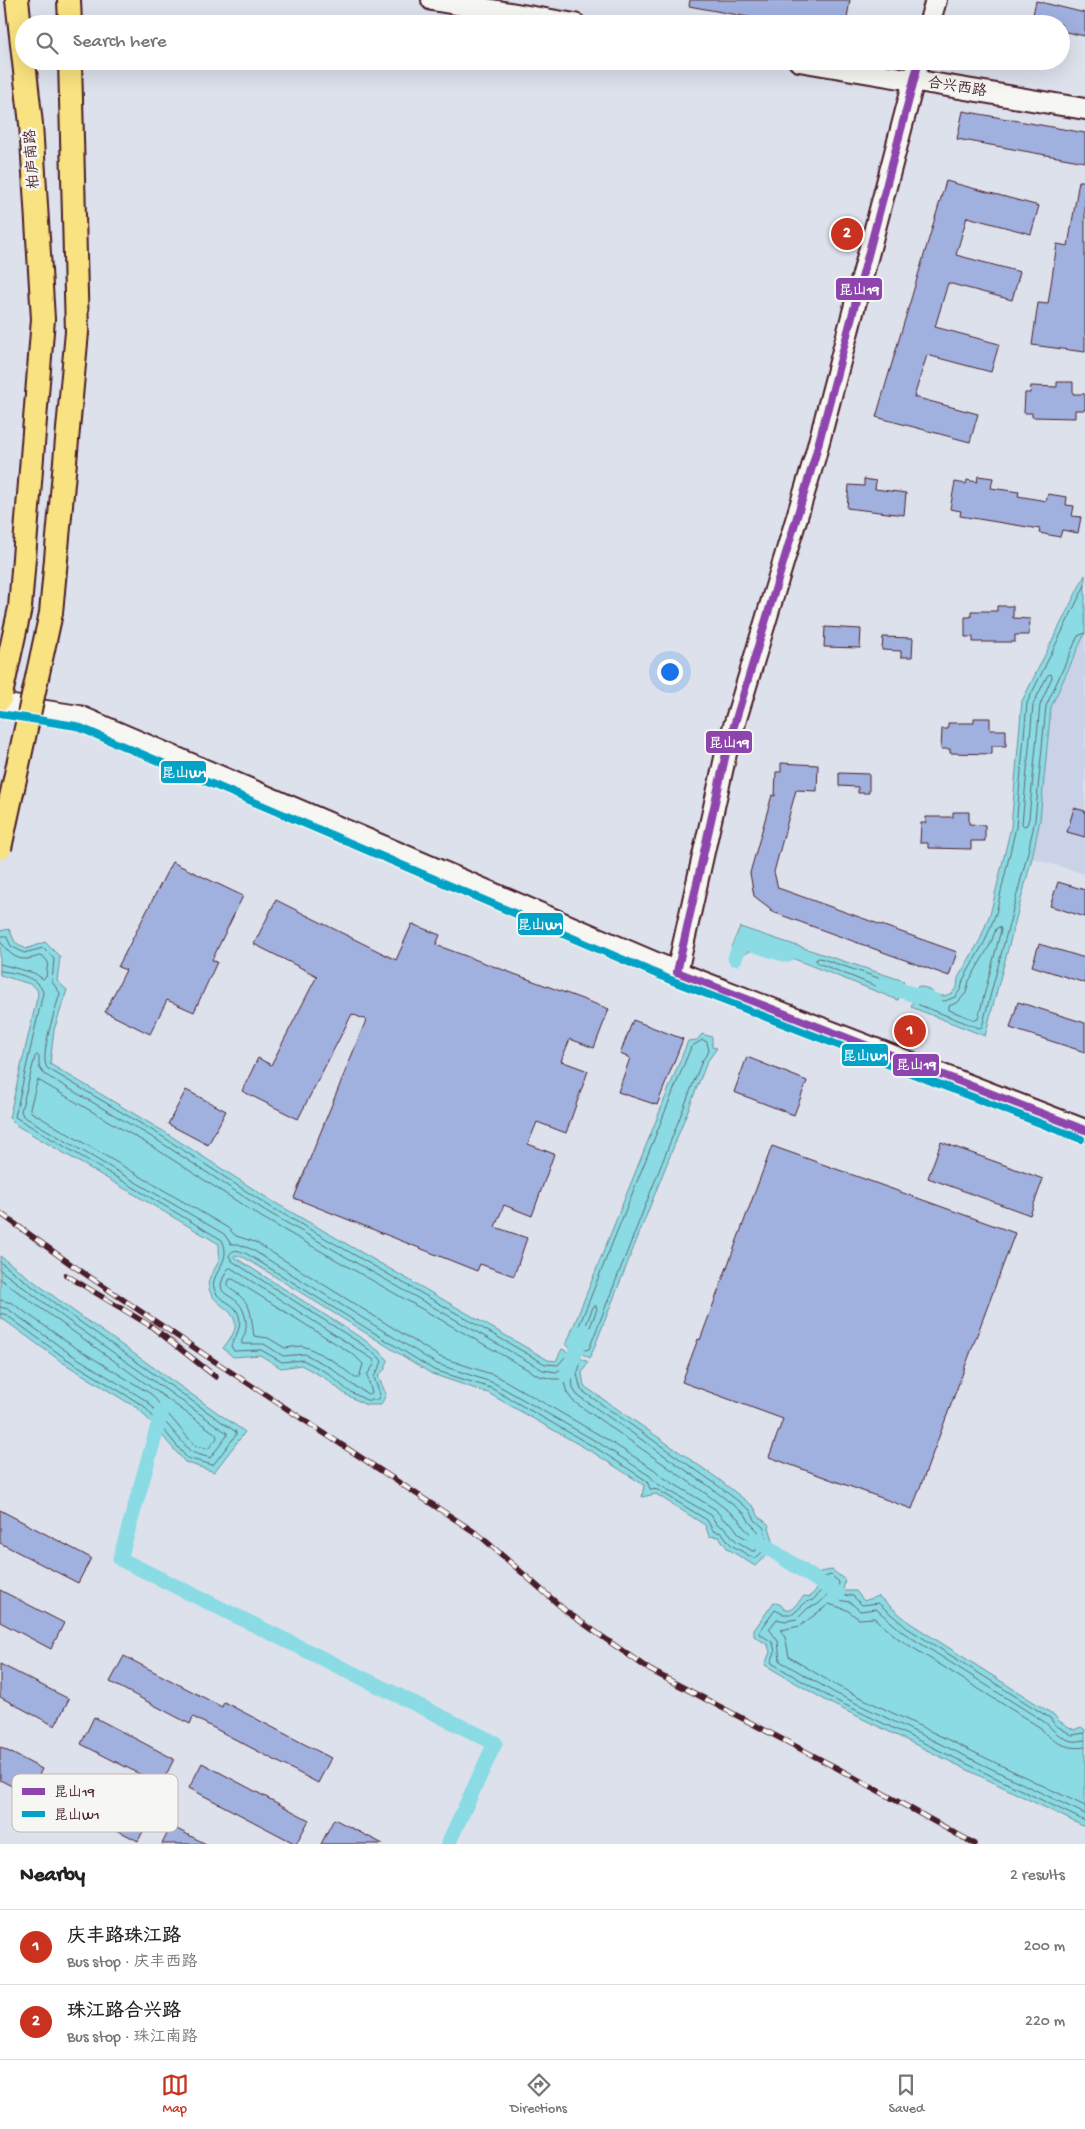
<!DOCTYPE html>
<html lang="en">
<head>
<meta charset="utf-8">
<style>
	body { margin:0; font-family:"Gochi Hand","LXGW WenKai TC",sans-serif; background:#f6f6f6; color:#222 }
	.you { position:absolute; left:669px; top:671px; width:18px; height:18px; margin:-12px; border:4px solid #fff; border-radius:50%; background:#1a73e8; box-shadow:0 0 0 8px #1a73e833 }
	.badge { display:grid; place-items:center; width:32px; height:32px; border-radius:50%; background:#c8321e; color:#fff; font-size:16px; font-weight:700 }
	.pin { position:absolute; translate:-50% -50%; border:2px solid #fff; box-shadow:0 1px 5px #0006 }
	.list { margin:0; padding:0; list-style:none }
	h2 { display:flex; justify-content:space-between; align-items:center; height:65px; margin:0; padding:0 20px; font-size:21px }
	h2 small { font-size:16px; font-weight:400; color:#767676 }
	.list li { display:grid; grid-template-columns:32px 1fr auto; gap:15px; align-items:center; box-sizing:border-box; height:75px; padding:0 20px; border-top:1px solid #e0e0e0 }
	.list b { display:block; font-size:19px; white-space:nowrap }
	.list p { margin:0; font-size:16px; white-space:nowrap; color:#767676 }
	.list em { font-size:16px; font-style:normal; color:#767676 }
	.icon { flex:none; width:28px; height:28px; fill:none; stroke:currentColor; stroke-width:2; stroke-linecap:round; stroke-linejoin:round }
	.map { position:relative; flex:none; width:1085px; height:1844px; overflow:hidden }
	.search { position:absolute; background:#fff; box-shadow:0 5px 20px #0002; left:15px; right:15px; top:15px; height:55px; display:flex; align-items:center; gap:12px; box-sizing:border-box; padding:0 18px; border-radius:28px; color:#767676; font-size:19px }
	.sheet { height:215px; background:#fff }
	nav { display:flex; justify-content:space-around; align-items:center; box-sizing:border-box; height:70px; border-top:1px solid #e0e0e0; background:#fff; font-size:14px; color:#767676 }
	nav a { display:grid; justify-items:center; gap:2px }
	nav .on { color:#c8321e }
	.map>svg:first-child { display:block }
	.built { fill:#cad2e8 }
	.water { fill:#8adbe3; stroke:#709099 }
	.lines { fill:none; stroke-linecap:round; stroke-linejoin:round }
	.shore { stroke:#646a75; stroke-width:1 }
	.canal { stroke:#8adbe3; stroke-width:15 }
	.building { fill:#a0b0df; stroke:#4a1f2b }
	.secondary-casing { stroke:#4a1f2b; stroke-width:24 }
	.primary-casing { stroke:#4a1f2b; stroke-width:26 }
	.secondary { stroke:#f6f6f2; stroke-width:20 }
	.primary { stroke:#f8e281; stroke-width:22 }
	.rail-casing { stroke:#4a1f2b; stroke-width:5.5 }
	.rail { stroke:#f6f6f2; stroke-width:4; stroke-dasharray:11; stroke-linecap:butt }
	.primary-bridge-casing { stroke:#4a1f2b; stroke-width:26; stroke-linecap:butt }
	.primary-bridge { stroke:#f8e281; stroke-width:22 }
	.bus-1-casing { stroke:#f6f6f2; stroke-width:11 }
	.bus-2-casing { stroke:#f6f6f2; stroke-width:11 }
	.bus-1 { stroke:#8e44ad; stroke-width:8 }
	.bus-2 { stroke:#04a2c6; stroke-width:8 }
	.labels { text-anchor:middle; dominant-baseline:central; stroke-width:5; stroke-linejoin:round; paint-order:stroke }
	.street-label { font-size:15px; fill:#4a1f2b; stroke:#f6f6f2 }
	.key { fill:#f6f6f2; stroke:#c2b6b6; stroke-width:1 }
	.key-label { font-size:14px; fill:#4a1f2b }
	.line-badge { stroke:#f6f6f2; stroke-width:2 }
	.badge-label { font-size:14px; text-anchor:middle; font-weight:bold; fill:#fff }
</style>
</head>
<body>
<div class="map">
<svg width="1085" height="1844" viewBox="0 0 1085 1844">
	<rect width="100%" height="100%" fill="#dce1ec"/>
	<filter id="ink" filterUnits="userSpaceOnUse"><feTurbulence type="fractalNoise" baseFrequency=".02" numOctaves="2"/><feDisplacementMap in="SourceGraphic" scale="10" xChannelSelector="R" yChannelSelector="G"/><feConvolveMatrix kernelMatrix="1 2 1 2 8 2 1 2 1" color-interpolation-filters="sRGB"/></filter>
	<g filter="url(#ink)">
		<path class="built" d="M 1085,633 L 1085,874 L 1032,858 L 1040,820 L 1051,707 Z"/>
		<g class="water">
			<path d="M 1085,575 L 1085,633 L 1051,707 L 1040,820 L 1032,858 L 985,1036 L 911,1007 L 918,986 L 926,988 L 936,995 L 944,996 L 952,993 L 957,987 L 958,978 L 980,940 L 991,911 L 1011,827 L 1022,701 Z"/>
			<path d="M 740,927 L 904,981 L 898,1000 L 759,945 L 745,954 L 731,947 Z"/>
			<path d="M 9,929 L 15,942 L 26,949 L 45,942 L 60,957 L 57,981 L 67,990 L 54,1030 L 50,1064 L 163,1131 L 272,1201 L 548,1360 L 556,1361 L 562,1349 L 588,1362 L 582,1373 L 584,1386 L 717,1478 L 754,1507 L 759,1517 L 768,1524 L 775,1547 L 755,1566 L 728,1549 L 719,1537 L 709,1536 L 705,1525 L 656,1494 L 642,1497 L 644,1485 L 594,1453 L 488,1393 L 432,1374 L 245,1258 L 235,1255 L 234,1257 L 366,1341 C 374,1349 380,1350 388,1360 L 385,1369 L 378,1376 L 386,1394 L 381,1405 L 366,1405 L 345,1394 L 325,1378 L 301,1365 L 281,1368 L 260,1355 L 233,1357 L 223,1348 C 227,1343 234,1334 235,1328 C 238,1308 212,1306 209,1288 C 206,1279 214,1271 218,1263 C 220,1257 219,1251 219,1244 L 16,1125 L 9,1118 L 38,994 L 37,989 L 30,984 L 0,975 L 0,931 Z"/>
			<path d="M 702,1034 L 712,1037 L 712,1047 L 717,1048 L 707,1062 L 590,1358 L 566,1345 L 688,1041 L 697,1040 Z"/>
			<path d="M 0,1256 L 72,1310 L 245,1432 L 214,1472 L 185,1462 L 140,1410 L 62,1362 L 0,1317 Z"/>
			<path d="M 832,1570 L 845,1580 L 843,1591 L 856,1591 L 864,1601 L 878,1596 L 910,1623 L 1054,1715 L 1059,1721 L 1074,1730 L 1081,1727 L 1085,1730 L 1085,1827 L 830,1703 L 765,1665 L 770,1652 L 768,1645 L 754,1636 L 754,1630 L 774,1602 L 781,1605 L 784,1609 L 792,1609 L 804,1596 L 810,1597 L 821,1584 L 812,1577 L 820,1572 Z"/>
		</g>
		<g class="lines">
			<g class="shore">
				<path d="M 1085,585 L 1027,703 L 1016,827 L 996,913 L 985,941 L 963,980 L 961,989 L 955,997 L 945,1001 L 936,1000 L 923,993 L 918,1002 L 919,1005 L 979,1028 L 982,1027 L 1027,856 L 1035,820 L 1046,706 L 1078,636 L 1085,633"/>
				<path d="M 1048,675 L 1051,674 L 1052,677 L 1040,705 L 1029,818 L 1027,825 L 1024,826 L 1022,824 L 1033,705 Z"/>
				<path d="M 1000,927 L 1001,930 L 978,1019 L 975,1020 L 949,1010 L 949,1006 L 958,1002 L 966,993 L 969,981 L 990,945 L 996,929 Z"/>
				<path d="M 0,936 L 6,936 L 11,946 L 24,953 L 43,948 L 54,959 L 52,982 L 60,993 C 56,1008 39,1055 47,1068 L 160,1135 L 269,1206 L 545,1364 L 558,1365 L 565,1357 L 579,1363 L 580,1366 L 577,1374 L 581,1390 L 713,1482 L 750,1510 L 755,1520 L 764,1528 L 768,1546 L 756,1558 L 753,1558 L 731,1545 L 722,1533 L 713,1531 L 707,1520 L 658,1490 L 650,1489 L 647,1481 L 596,1448 L 491,1388 L 434,1370 L 247,1254 C 240,1251 233,1247 229,1256 L 232,1261 L 363,1345 C 369,1351 379,1354 382,1362 L 374,1377 L 380,1395 L 377,1400 L 366,1400 L 347,1390 L 328,1373 L 303,1360 L 282,1362 L 261,1350 L 234,1351 L 231,1346 C 238,1333 247,1316 230,1304 C 223,1299 217,1298 214,1288 C 210,1273 233,1262 222,1240 L 15,1117 L 43,993 C 40,977 13,972 0,971"/>
				<path d="M 0,942 C 4,944 4,948 8,951 C 19,962 28,960 42,955 L 48,962 L 46,977 L 43,979 L 34,973 L 0,964"/>
				<path d="M 820,958 L 896,984 L 898,986 L 896,991 L 893,993 L 818,963 L 816,960 Z"/>
				<path d="M 703,1040 L 707,1042 L 709,1051 L 702,1061 L 589,1349 L 585,1350 L 574,1344 L 573,1341 L 691,1047 Z"/>
				<path d="M 37,1055 L 39,1057 L 39,1067 L 44,1074 L 157,1140 L 266,1211 L 543,1370 L 556,1372 L 567,1366 L 571,1366 L 573,1388 L 577,1395 L 710,1487 L 745,1514 L 750,1523 L 758,1531 L 761,1544 L 755,1551 L 752,1551 L 735,1540 L 725,1528 L 717,1525 L 711,1515 L 656,1483 L 650,1476 L 599,1443 L 494,1383 L 437,1364 L 251,1249 L 238,1244 L 231,1244 L 224,1234 L 23,1116 L 21,1111 L 35,1057 Z"/>
				<path d="M 38,1080 L 153,1147 L 263,1218 L 539,1376 L 553,1379 L 563,1379 L 567,1393 L 573,1401 L 705,1493 L 739,1519 L 744,1528 L 752,1535 L 752,1539 L 749,1540 L 740,1535 L 731,1523 L 723,1519 L 715,1509 L 661,1476 L 655,1470 L 603,1437 L 497,1376 L 440,1357 L 255,1242 L 236,1236 L 228,1228 L 31,1112 L 30,1109 Z"/>
				<path d="M 0,1262 L 69,1314 L 236,1432 L 236,1435 L 213,1465 L 187,1458 L 144,1406 L 65,1358 L 5,1314 L 0,1314"/>
				<path d="M 231,1268 L 374,1360 L 375,1363 L 367,1375 L 372,1393 L 368,1394 L 351,1384 L 331,1368 L 305,1354 L 283,1356 L 264,1344 L 242,1344 C 241,1339 244,1338 245,1333 C 247,1327 246,1318 244,1313 C 237,1289 208,1301 228,1269 Z"/>
				<path d="M 0,1270 L 66,1319 L 227,1433 L 227,1436 L 210,1458 L 191,1452 L 147,1401 L 69,1353 L 8,1309 L 0,1307"/>
				<path d="M 0,1279 L 216,1434 L 217,1438 L 208,1449 L 195,1446 L 151,1394 L 73,1346 L 12,1303 L 0,1300"/>
				<path d="M 230,1279 L 233,1279 L 354,1355 L 363,1364 L 359,1378 L 355,1378 L 335,1362 L 309,1348 L 301,1346 L 285,1348 L 268,1338 L 254,1336 C 250,1311 253,1303 229,1288 L 228,1284 Z"/>
				<path d="M 596,1306 L 597,1309 L 585,1340 L 582,1341 L 581,1338 L 593,1307 Z"/>
				<path d="M 1085,1733 L 1072,1735 L 1055,1725 L 1050,1718 L 907,1628 L 878,1603 L 862,1605 L 853,1596 L 841,1595 L 838,1590 L 839,1582 L 831,1575 L 824,1577 L 825,1586 L 813,1600 L 806,1602 L 793,1614 L 783,1614 L 775,1610 L 760,1631 L 760,1634 L 773,1643 L 775,1652 L 771,1662 L 773,1664 L 833,1699 L 1085,1821"/>
				<path d="M 1085,1740 C 1081,1740 1077,1742 1073,1741 C 1063,1740 1052,1730 1046,1723 L 904,1633 L 876,1609 L 860,1611 L 850,1602 L 838,1600 L 831,1592 L 817,1605 L 808,1608 L 797,1619 L 785,1621 L 777,1619 L 769,1629 L 778,1641 L 780,1661 L 835,1693 L 1085,1814"/>
				<path d="M 1085,1747 C 1068,1750 1051,1742 1041,1728 L 899,1639 L 874,1618 L 859,1619 L 847,1610 L 829,1604 L 800,1626 L 781,1630 L 786,1640 L 789,1657 L 839,1687 L 1085,1806"/>
			</g>
			<g class="canal">
				<path d="M 735,958 L 742,941 L 787,955"/>
				<path d="M 883,985 L 935,1001"/>
				<path d="M 566,1375 L 584,1331"/>
				<path d="M 162,1411 L 120,1559 L 495,1743 L 448,1844"/>
				<path d="M 755,1539 L 838,1594"/>
			</g>
		</g>
		<g class="building">
			<path d="M 690,0 L 850,0 L 846,24 L 786,24 L 689,6 Z"/>
			<path d="M 1036,1 L 1085,13 L 1085,36 L 1061,31 L 1061,24 L 1040,24 L 1041,21 L 1032,19 Z"/>
			<path d="M 963,111 L 1085,133 L 1085,162 L 957,139 Z"/>
			<path d="M 946,181 L 1039,206 L 1031,234 L 967,217 L 956,255 L 1020,272 L 1012,300 L 948,283 L 935,327 L 999,344 L 991,372 L 927,355 L 914,397 L 978,414 L 970,442 L 876,417 Z"/>
			<path d="M 1079,181 L 1085,181 L 1085,352 L 1032,345 L 1038,303 L 1048,304 L 1057,244 L 1068,246 Z"/>
			<path d="M 1057,382 L 1073,382 L 1073,394 L 1085,394 L 1085,410 L 1075,410 L 1075,418 L 1032,417 L 1032,413 L 1024,413 L 1025,393 L 1030,393 L 1031,386 L 1057,387 Z"/>
			<path d="M 978,476 L 993,478 L 991,488 L 1019,492 L 1018,496 L 1046,501 L 1048,494 L 1067,497 L 1066,505 L 1074,506 L 1072,516 L 1081,517 L 1078,533 L 1062,530 L 1060,537 L 1039,533 L 1040,529 L 960,516 L 961,511 L 950,509 L 955,482 L 966,484 L 967,480 L 977,482 Z"/>
			<path d="M 864,479 L 876,481 L 875,489 L 906,493 L 904,515 L 847,508 L 849,485 L 864,486 Z"/>
			<path d="M 997,606 L 1013,606 L 1013,618 L 1030,619 L 1029,635 L 1015,635 L 1015,642 L 973,642 L 973,637 L 965,637 L 965,617 L 971,617 L 971,611 L 997,611 Z"/>
			<path d="M 825,627 L 861,629 L 860,648 L 824,647 Z"/>
			<path d="M 883,637 L 913,638 L 912,657 L 901,657 L 901,651 L 882,650 Z"/>
			<path d="M 974,718 L 990,718 L 990,730 L 1006,730 L 1006,746 L 992,746 L 992,754 L 950,753 L 950,749 L 941,749 L 942,729 L 948,729 L 948,723 L 974,723 Z"/>
			<path d="M 781,763 L 818,765 L 817,791 L 796,790 L 774,872 L 778,888 L 957,952 L 949,976 L 770,911 L 771,909 L 754,896 L 750,873 L 772,795 L 775,796 L 776,772 L 781,772 Z"/>
			<path d="M 839,773 L 869,774 L 869,793 L 858,793 L 858,787 L 839,786 Z"/>
			<path d="M 1074,808 L 1085,811 L 1085,837 L 1067,832 Z"/>
			<path d="M 953,812 L 969,812 L 969,824 L 985,825 L 985,841 L 971,841 L 971,849 L 928,848 L 928,843 L 920,843 L 921,823 L 926,823 L 926,817 L 953,817 Z"/>
			<path d="M 172,862 L 243,896 L 212,960 L 217,962 L 194,1012 L 167,1000 L 150,1034 L 105,1012 L 126,970 L 118,967 Z"/>
			<path d="M 1058,882 L 1085,890 L 1085,917 L 1050,906 Z"/>
			<path d="M 276,900 L 396,960 L 412,924 L 440,935 L 436,945 L 609,1009 L 594,1048 L 570,1039 L 561,1061 L 588,1071 L 566,1133 L 537,1122 L 528,1144 L 554,1154 L 532,1216 L 504,1205 L 495,1227 L 527,1238 L 514,1276 L 480,1264 L 477,1271 L 294,1198 L 366,1020 L 352,1014 L 298,1119 L 242,1091 L 258,1058 L 271,1065 L 317,976 L 254,944 Z"/>
			<path d="M 1039,944 L 1085,958 L 1085,983 L 1032,966 Z"/>
			<path d="M 1018,1002 L 1085,1023 L 1085,1052 L 1010,1028 Z"/>
			<path d="M 633,1020 L 683,1039 L 657,1105 L 618,1092 L 630,1058 L 620,1054 Z"/>
			<path d="M 747,1057 L 807,1081 L 794,1115 L 734,1092 Z"/>
			<path d="M 186,1090 L 226,1111 L 208,1145 L 168,1124 Z"/>
			<path d="M 941,1142 L 1043,1179 L 1030,1215 L 928,1178 Z"/>
			<path d="M 772,1146 L 1015,1233 L 912,1509 L 769,1457 L 783,1419 L 682,1382 L 698,1339 L 700,1340 Z"/>
			<path d="M 0,1510 L 91,1558 L 78,1583 L 0,1543 Z"/>
			<path d="M 0,1590 L 64,1623 L 51,1649 L 0,1622 Z"/>
			<path d="M 124,1656 L 222,1707 L 224,1702 L 331,1758 L 318,1783 L 193,1717 L 190,1724 L 110,1682 Z"/>
			<path d="M 0,1664 L 69,1699 L 55,1726 L 0,1697 Z"/>
			<path d="M 94,1717 L 174,1759 L 161,1785 L 81,1744 Z"/>
			<path d="M 0,1747 L 42,1769 L 29,1795 L 0,1780 Z"/>
			<path d="M 202,1763 L 309,1820 L 296,1844 L 189,1788 Z"/>
			<path d="M 95,1787 L 151,1816 L 138,1841 L 82,1812 Z"/>
			<path d="M 334,1819 L 383,1844 L 321,1844 Z"/>
			<path d="M 171,1826 L 206,1844 L 162,1844 Z"/>
		</g>
		<g class="lines">
			<defs>
				<g id="secondary">
					<path d="M 432,0 L 575,24"/>
					<path d="M 929,24 L 936,0"/>
					<path d="M 799,61 L 1085,109"/>
					<path d="M 0,704 L 79,716 L 677,972 L 1085,1130"/>
					<path d="M 677,972 L 727,749 L 815,457 L 919,61"/>
				</g>
				<g id="primary">
					<path d="M 69,0 L 70,24"/>
					<path d="M 70,61 L 77,332"/>
					<path d="M 0,699 L 20,608 L 43,319 L 31,124 L 17,0"/>
				</g>
			</defs>
			<use href="#secondary" class="secondary-casing"/>
			<use href="#primary" class="primary-casing"/>
			<use href="#secondary" class="secondary"/>
			<use href="#primary" class="primary"/>
			<defs>
				<g id="rail">
					<path d="M 0,1213 L 72,1265 L 208,1357 L 479,1535 L 567,1612 L 650,1670 L 837,1768 L 975,1844"/>
					<path d="M 66,1275 L 149,1325"/>
					<path d="M 151,1326 L 216,1377"/>
				</g>
			</defs>
			<use href="#rail" class="rail-casing"/>
			<use href="#rail" class="rail"/>
			<defs>
				<path id="primary-bridge" d="M 0,848 L 51,613 L 77,332"/>
			</defs>
			<use href="#primary-bridge" class="primary-bridge-casing"/>
			<use href="#primary-bridge" class="primary-bridge"/>
			<defs>
				<g id="bus-1">
					<path d="M 677,972 L 727,749 L 815,457 L 919,61"/>
					<path d="M 677,972 L 1085,1130"/>
				</g>
				<path id="bus-2" d="M 0,714 L 76,726 L 673,981 L 1081,1139"/>
			</defs>
			<use href="#bus-1" class="bus-1-casing"/>
			<use href="#bus-2" class="bus-2-casing"/>
			<use href="#bus-1" class="bus-1"/>
			<use href="#bus-2" class="bus-2"/>
		</g>
	</g>
	<g class="labels">
		<g class="street-label">
			<text transform="translate(957 88) rotate(9)">合兴西路</text>
			<text transform="translate(33 159) rotate(-94)">柏庐南路</text>
		</g>
	</g>
	<rect x="12" y="1774" width="166" height="58" rx="8" class="key"/>
	<rect x="22" y="1788" width="23" height="7" fill="#8e44ad"/>
	<rect x="22" y="1811" width="23" height="6" fill="#04a2c6"/>
	<g class="key-label">
		<text x="54" y="1796">昆山19</text>
		<text x="54" y="1819">昆山W1</text>
	</g>
	<g class="line-badge">
		<rect x="835" y="277" width="48" height="24" rx="5" fill="#8e44ad"/>
		<rect x="705" y="730" width="48" height="24" rx="5" fill="#8e44ad"/>
		<rect x="160" y="760" width="47" height="24" rx="5" fill="#04a2c6"/>
		<rect x="517" y="912" width="47" height="24" rx="5" fill="#04a2c6"/>
		<rect x="841" y="1043" width="48" height="24" rx="5" fill="#04a2c6"/>
		<rect x="892" y="1053" width="48" height="24" rx="5" fill="#8e44ad"/>
	</g>
	<g class="badge-label">
		<text x="859" y="294">昆山19</text>
		<text x="729" y="747">昆山19</text>
		<text x="184" y="777">昆山W1</text>
		<text x="540" y="929">昆山W1</text>
		<text x="865" y="1060">昆山W1</text>
		<text x="916" y="1069">昆山19</text>
	</g>
</svg>
<div class="you"></div>
<div class="pin badge" style="left:910px;top:1031px">1</div>
<div class="pin badge" style="left:847px;top:234px">2</div>
<div class="search"><svg class="icon" aria-label="search" viewBox="0 0 24 24"><circle cx="10" cy="10" r="6"/><path d="M15 15l6 6"/></svg>Search here</div>
</div>
<section class="sheet">
<h2>Nearby<small>2 results</small></h2>
<ul class="list">
<li><span class="badge">1</span><div><b>庆丰路珠江路</b><p>Bus stop · 庆丰西路</p></div><em>200 m</em></li>
<li><span class="badge">2</span><div><b>珠江路合兴路</b><p>Bus stop · 珠江南路</p></div><em>220 m</em></li>
</ul>
</section>
<nav>
<a class="on"><svg class="icon" aria-label="map" viewBox="0 0 24 24"><path d="M3 6l6-2 6 2 6-2v14l-6 2-6-2-6 2zM9 4v14M15 6v14"/></svg>Map</a>
<a><svg class="icon" aria-label="directions" viewBox="0 0 24 24"><path d="M12 3l9 9-9 9-9-9zM9 14v-3h6M13 9l2 2-2 2"/></svg>Directions</a>
<a><svg class="icon" aria-label="saved" viewBox="0 0 24 24"><path d="M7 4h10v16l-5-4-5 4z"/></svg>Saved</a>
</nav>
</body>
</html>
